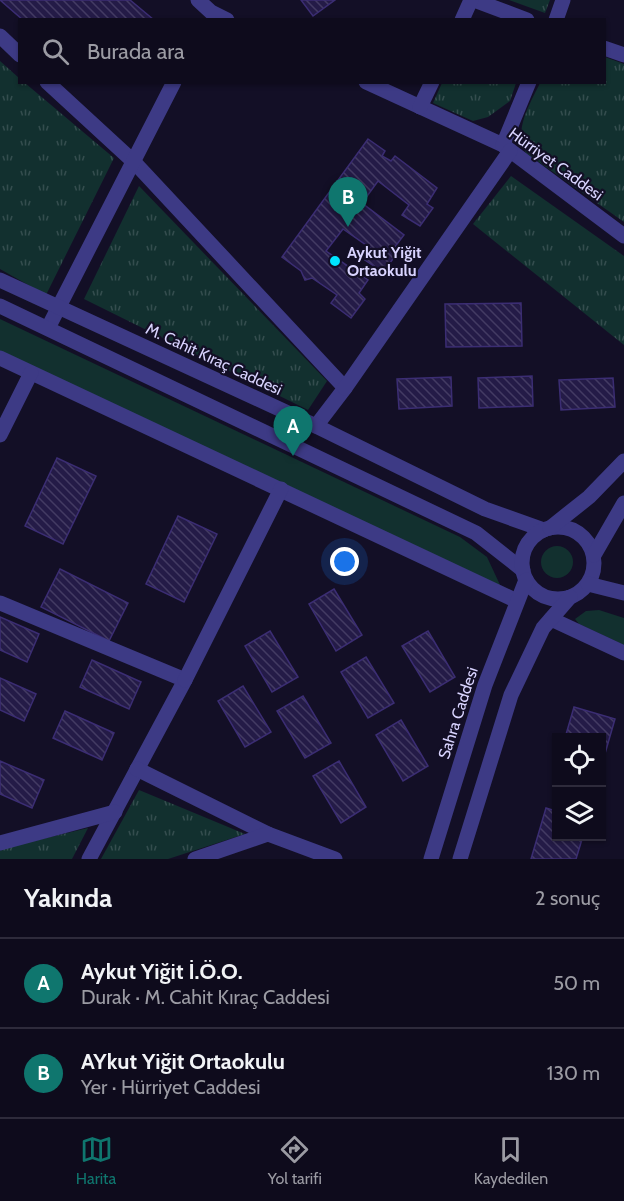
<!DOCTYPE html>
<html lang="tr">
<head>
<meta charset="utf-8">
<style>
	body { margin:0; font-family:Cabin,sans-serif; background:#1c1929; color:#f1f3f6 }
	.controls { position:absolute; right:18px; bottom:18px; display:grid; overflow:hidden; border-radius:0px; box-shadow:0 2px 4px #0004 }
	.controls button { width:54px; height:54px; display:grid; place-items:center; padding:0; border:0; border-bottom:2px solid #2e2b3b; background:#0e0b1c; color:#f1f3f6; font:30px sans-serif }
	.you { position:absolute; left:345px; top:562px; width:21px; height:21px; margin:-15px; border:4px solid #fff; border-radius:50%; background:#1a73e8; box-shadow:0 0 0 9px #1a73e833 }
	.badge { display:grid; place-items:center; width:39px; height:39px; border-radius:50%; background:#0f766e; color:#fff; font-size:20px; font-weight:700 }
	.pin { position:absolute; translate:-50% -50px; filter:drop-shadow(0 2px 3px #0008) }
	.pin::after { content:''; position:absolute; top:32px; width:21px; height:18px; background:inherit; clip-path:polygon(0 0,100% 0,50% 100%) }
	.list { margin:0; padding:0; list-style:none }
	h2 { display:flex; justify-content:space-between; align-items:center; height:78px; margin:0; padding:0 24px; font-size:26px }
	h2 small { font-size:20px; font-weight:400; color:#9b9ba3 }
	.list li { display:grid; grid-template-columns:39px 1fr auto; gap:18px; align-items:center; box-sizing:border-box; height:90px; padding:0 24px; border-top:2px solid #2e2b3b }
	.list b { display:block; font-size:22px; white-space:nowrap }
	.list p { margin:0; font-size:20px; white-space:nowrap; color:#9b9ba3 }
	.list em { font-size:20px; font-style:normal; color:#9b9ba3 }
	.icon { flex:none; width:33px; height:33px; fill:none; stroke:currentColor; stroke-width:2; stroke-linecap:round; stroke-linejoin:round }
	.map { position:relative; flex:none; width:624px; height:859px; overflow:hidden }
	.search { position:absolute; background:#0e0b1c; box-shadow:0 2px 4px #0004; left:18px; right:18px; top:18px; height:66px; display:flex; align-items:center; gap:15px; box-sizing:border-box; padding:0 21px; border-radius:0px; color:#9b9ba3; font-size:22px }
	.sheet { height:258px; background:#0e0b1c }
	nav { display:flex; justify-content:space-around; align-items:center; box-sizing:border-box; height:84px; border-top:2px solid #2e2b3b; background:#0e0b1c; font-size:16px; color:#9b9ba3 }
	nav a { display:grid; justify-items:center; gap:3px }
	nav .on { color:#0f766e }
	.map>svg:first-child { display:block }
	.green { fill:#12302f }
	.park { fill:url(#park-tufts) }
	.building { fill:url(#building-back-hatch); stroke:#3b2d73; stroke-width:1.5 }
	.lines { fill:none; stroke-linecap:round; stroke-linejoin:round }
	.minor { stroke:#3d3a85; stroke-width:15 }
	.tertiary { stroke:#3d3a85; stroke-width:15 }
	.poi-dot { fill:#00e5ff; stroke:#130f26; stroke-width:2 }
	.labels { text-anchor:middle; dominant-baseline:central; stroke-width:4.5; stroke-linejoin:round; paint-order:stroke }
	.street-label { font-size:16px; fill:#d9d4ff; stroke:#130f26 }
	.poi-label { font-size:16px; font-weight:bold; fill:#d9d4ff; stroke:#130f26; text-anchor:start }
</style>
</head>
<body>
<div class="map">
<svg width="624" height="859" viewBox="0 0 624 859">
	<defs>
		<pattern id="park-tufts" width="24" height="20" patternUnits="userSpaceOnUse" patternTransform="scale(1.5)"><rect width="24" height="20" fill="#12302f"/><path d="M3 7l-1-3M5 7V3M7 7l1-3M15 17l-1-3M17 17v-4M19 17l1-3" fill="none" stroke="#344d4e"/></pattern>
		<pattern id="building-back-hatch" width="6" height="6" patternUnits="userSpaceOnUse" patternTransform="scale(1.5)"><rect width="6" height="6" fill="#241b47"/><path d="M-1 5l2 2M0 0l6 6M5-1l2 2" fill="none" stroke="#433b63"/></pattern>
	</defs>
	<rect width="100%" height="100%" fill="#130f26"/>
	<g class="green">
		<path d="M 0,319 L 460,537 L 487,557 L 501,587 L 0,351 Z"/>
		<circle cx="557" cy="562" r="16"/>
		<path d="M 599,610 L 624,618 L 624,645 L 579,624 L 575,619 L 586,611 Z"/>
	</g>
	<g class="park">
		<path d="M 509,0 L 550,0 L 545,13 Z"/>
		<path d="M 605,57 L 624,64 L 624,222 L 526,153 C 513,130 530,104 540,83 L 604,82 Z"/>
		<path d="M 0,61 L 19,78 L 20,82 L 25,83 L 114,158 L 46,295 L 0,269 Z"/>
		<path d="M 442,83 L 442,82 L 516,83 L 510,101 L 488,117 L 473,121 L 433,103 Z"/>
		<path d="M 511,176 L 624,256 L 624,345 L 473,224 Z"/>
		<path d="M 139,186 L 327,381 L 308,410 L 84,299 Z"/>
		<path d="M 139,790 L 245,834 L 168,859 L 101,859 Z"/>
		<path d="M 88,828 L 72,859 L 0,859 L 0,849 Z"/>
	</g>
	<g class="building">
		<path d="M 0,0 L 130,0 L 154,20 L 23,20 Z"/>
		<path d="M 301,0 L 335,0 L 313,16 Z"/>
		<path d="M 368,139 L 385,151 L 382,156 L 391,161 L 395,156 L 437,188 L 427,204 L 433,208 L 420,226 L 402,215 L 409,205 L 378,181 L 362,203 L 404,235 L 394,248 L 399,251 L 383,272 L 365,260 L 373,250 L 343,229 L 326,251 L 368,280 L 359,293 L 365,299 L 351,318 L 331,303 L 337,295 L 312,278 L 305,280 L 301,271 L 282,257 Z"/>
		<path d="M 521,303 L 522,346 L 446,347 L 445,304 Z"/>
		<path d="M 532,376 L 533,406 L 479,408 L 478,378 Z"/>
		<path d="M 451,377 L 452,406 L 399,409 L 397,379 Z"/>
		<path d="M 613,378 L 615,407 L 561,410 L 559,380 Z"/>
		<path d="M 57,458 L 96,476 L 63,544 L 25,526 Z"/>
		<path d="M 178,516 L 217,534 L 184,602 L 146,584 Z"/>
		<path d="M 60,569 L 128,603 L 109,641 L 41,607 Z"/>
		<path d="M 334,589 L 362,635 L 336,651 L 309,604 Z"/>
		<path d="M 0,617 L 39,634 L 27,662 L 0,650 Z"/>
		<path d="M 270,631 L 298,677 L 272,692 L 245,646 Z"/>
		<path d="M 428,631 L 455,677 L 430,692 L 402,646 Z"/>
		<path d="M 366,657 L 394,703 L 368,718 L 341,672 Z"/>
		<path d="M 92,660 L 141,682 L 129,709 L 80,687 Z"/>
		<path d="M 0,678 L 36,694 L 24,721 L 0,710 Z"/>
		<path d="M 243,686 L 271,732 L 245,747 L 218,701 Z"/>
		<path d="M 303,696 L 331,743 L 305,758 L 277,711 Z"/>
		<path d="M 574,707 L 615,719 L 602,764 L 602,738 L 565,738 Z"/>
		<path d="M 65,711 L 114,733 L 102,760 L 53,738 Z"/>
		<path d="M 401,720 L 428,766 L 403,781 L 376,735 Z"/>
		<path d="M 0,761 L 44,780 L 32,808 L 0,794 Z"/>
		<path d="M 339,761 L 366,807 L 341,823 L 313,776 Z"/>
		<path d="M 546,808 L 556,811 L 556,836 L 583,836 L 576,859 L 531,859 Z"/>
	</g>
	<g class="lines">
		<g class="minor">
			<path d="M 198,0 L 211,12 L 227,20"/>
			<path d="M 474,0 L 527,20"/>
			<path d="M 462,20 L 471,0"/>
			<path d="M 556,20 L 563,0"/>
			<path d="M 0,36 L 20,55"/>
			<path d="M 604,48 L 624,55"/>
			<path d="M 47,82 L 135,163 L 345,388 L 316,426"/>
			<path d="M 366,82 L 503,145 L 624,236"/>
			<path d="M 420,107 L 432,82"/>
			<path d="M 503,145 L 529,82"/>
			<path d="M 48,328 L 174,82"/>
			<path d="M 0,358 L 517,601"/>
			<path d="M 345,388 L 510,151"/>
			<path d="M 0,435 L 31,373"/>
			<path d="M 0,603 L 185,680 L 89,859"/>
			<path d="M 551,619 L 624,653"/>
			<path d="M 185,680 L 281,489"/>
			<path d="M 137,769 L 268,834"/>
			<path d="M 0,843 L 115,812"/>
			<path d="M 195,859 L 268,834 L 335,859"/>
		</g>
		<g class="tertiary">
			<path d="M 0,280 L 316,426 L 485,509 L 544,530"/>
			<path d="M 0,306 L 476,533 L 523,570"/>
			<circle cx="558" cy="563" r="36"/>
			<path d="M 550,528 L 589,497 L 624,461"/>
			<path d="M 594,555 L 624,503"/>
			<path d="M 588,584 L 624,593"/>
			<path d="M 431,859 L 485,685 L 526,580"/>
			<path d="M 460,859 L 511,695 L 543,628 L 570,597"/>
		</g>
	</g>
	<circle class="poi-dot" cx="335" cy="261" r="6"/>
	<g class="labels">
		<g class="street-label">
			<text transform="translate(556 164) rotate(36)">Hürriyet Caddesi</text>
			<text transform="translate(214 359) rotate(25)">M. Cahit Kıraç Caddesi</text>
			<text transform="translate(458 713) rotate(-72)">Sahra Caddesi</text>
		</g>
		<g class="poi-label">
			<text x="347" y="252">Aykut Yiğit<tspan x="347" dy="18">Ortaokulu</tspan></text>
		</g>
	</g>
</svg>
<div class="controls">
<button><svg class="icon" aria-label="locate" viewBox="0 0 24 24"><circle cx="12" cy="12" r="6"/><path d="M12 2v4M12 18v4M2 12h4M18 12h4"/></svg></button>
<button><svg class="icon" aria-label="layers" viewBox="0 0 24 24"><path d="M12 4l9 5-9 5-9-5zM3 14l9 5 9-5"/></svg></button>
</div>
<div class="you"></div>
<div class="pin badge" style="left:293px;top:456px">A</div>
<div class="pin badge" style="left:348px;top:227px">B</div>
<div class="search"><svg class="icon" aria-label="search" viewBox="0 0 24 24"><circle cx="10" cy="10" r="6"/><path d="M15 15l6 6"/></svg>Burada ara</div>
</div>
<section class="sheet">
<h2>Yakında<small>2 sonuç</small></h2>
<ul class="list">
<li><span class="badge">A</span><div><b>Aykut Yiğit İ.Ö.O.</b><p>Durak · M. Cahit Kıraç Caddesi</p></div><em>50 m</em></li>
<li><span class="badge">B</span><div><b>AYkut Yiğit Ortaokulu</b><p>Yer · Hürriyet Caddesi</p></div><em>130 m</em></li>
</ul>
</section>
<nav>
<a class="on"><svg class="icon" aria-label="map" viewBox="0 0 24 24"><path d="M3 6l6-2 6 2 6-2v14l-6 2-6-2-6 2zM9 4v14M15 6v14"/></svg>Harita</a>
<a><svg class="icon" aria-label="directions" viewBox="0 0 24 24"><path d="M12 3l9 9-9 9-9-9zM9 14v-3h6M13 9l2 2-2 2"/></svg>Yol tarifi</a>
<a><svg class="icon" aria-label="saved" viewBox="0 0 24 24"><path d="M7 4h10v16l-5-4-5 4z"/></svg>Kaydedilen</a>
</nav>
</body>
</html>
